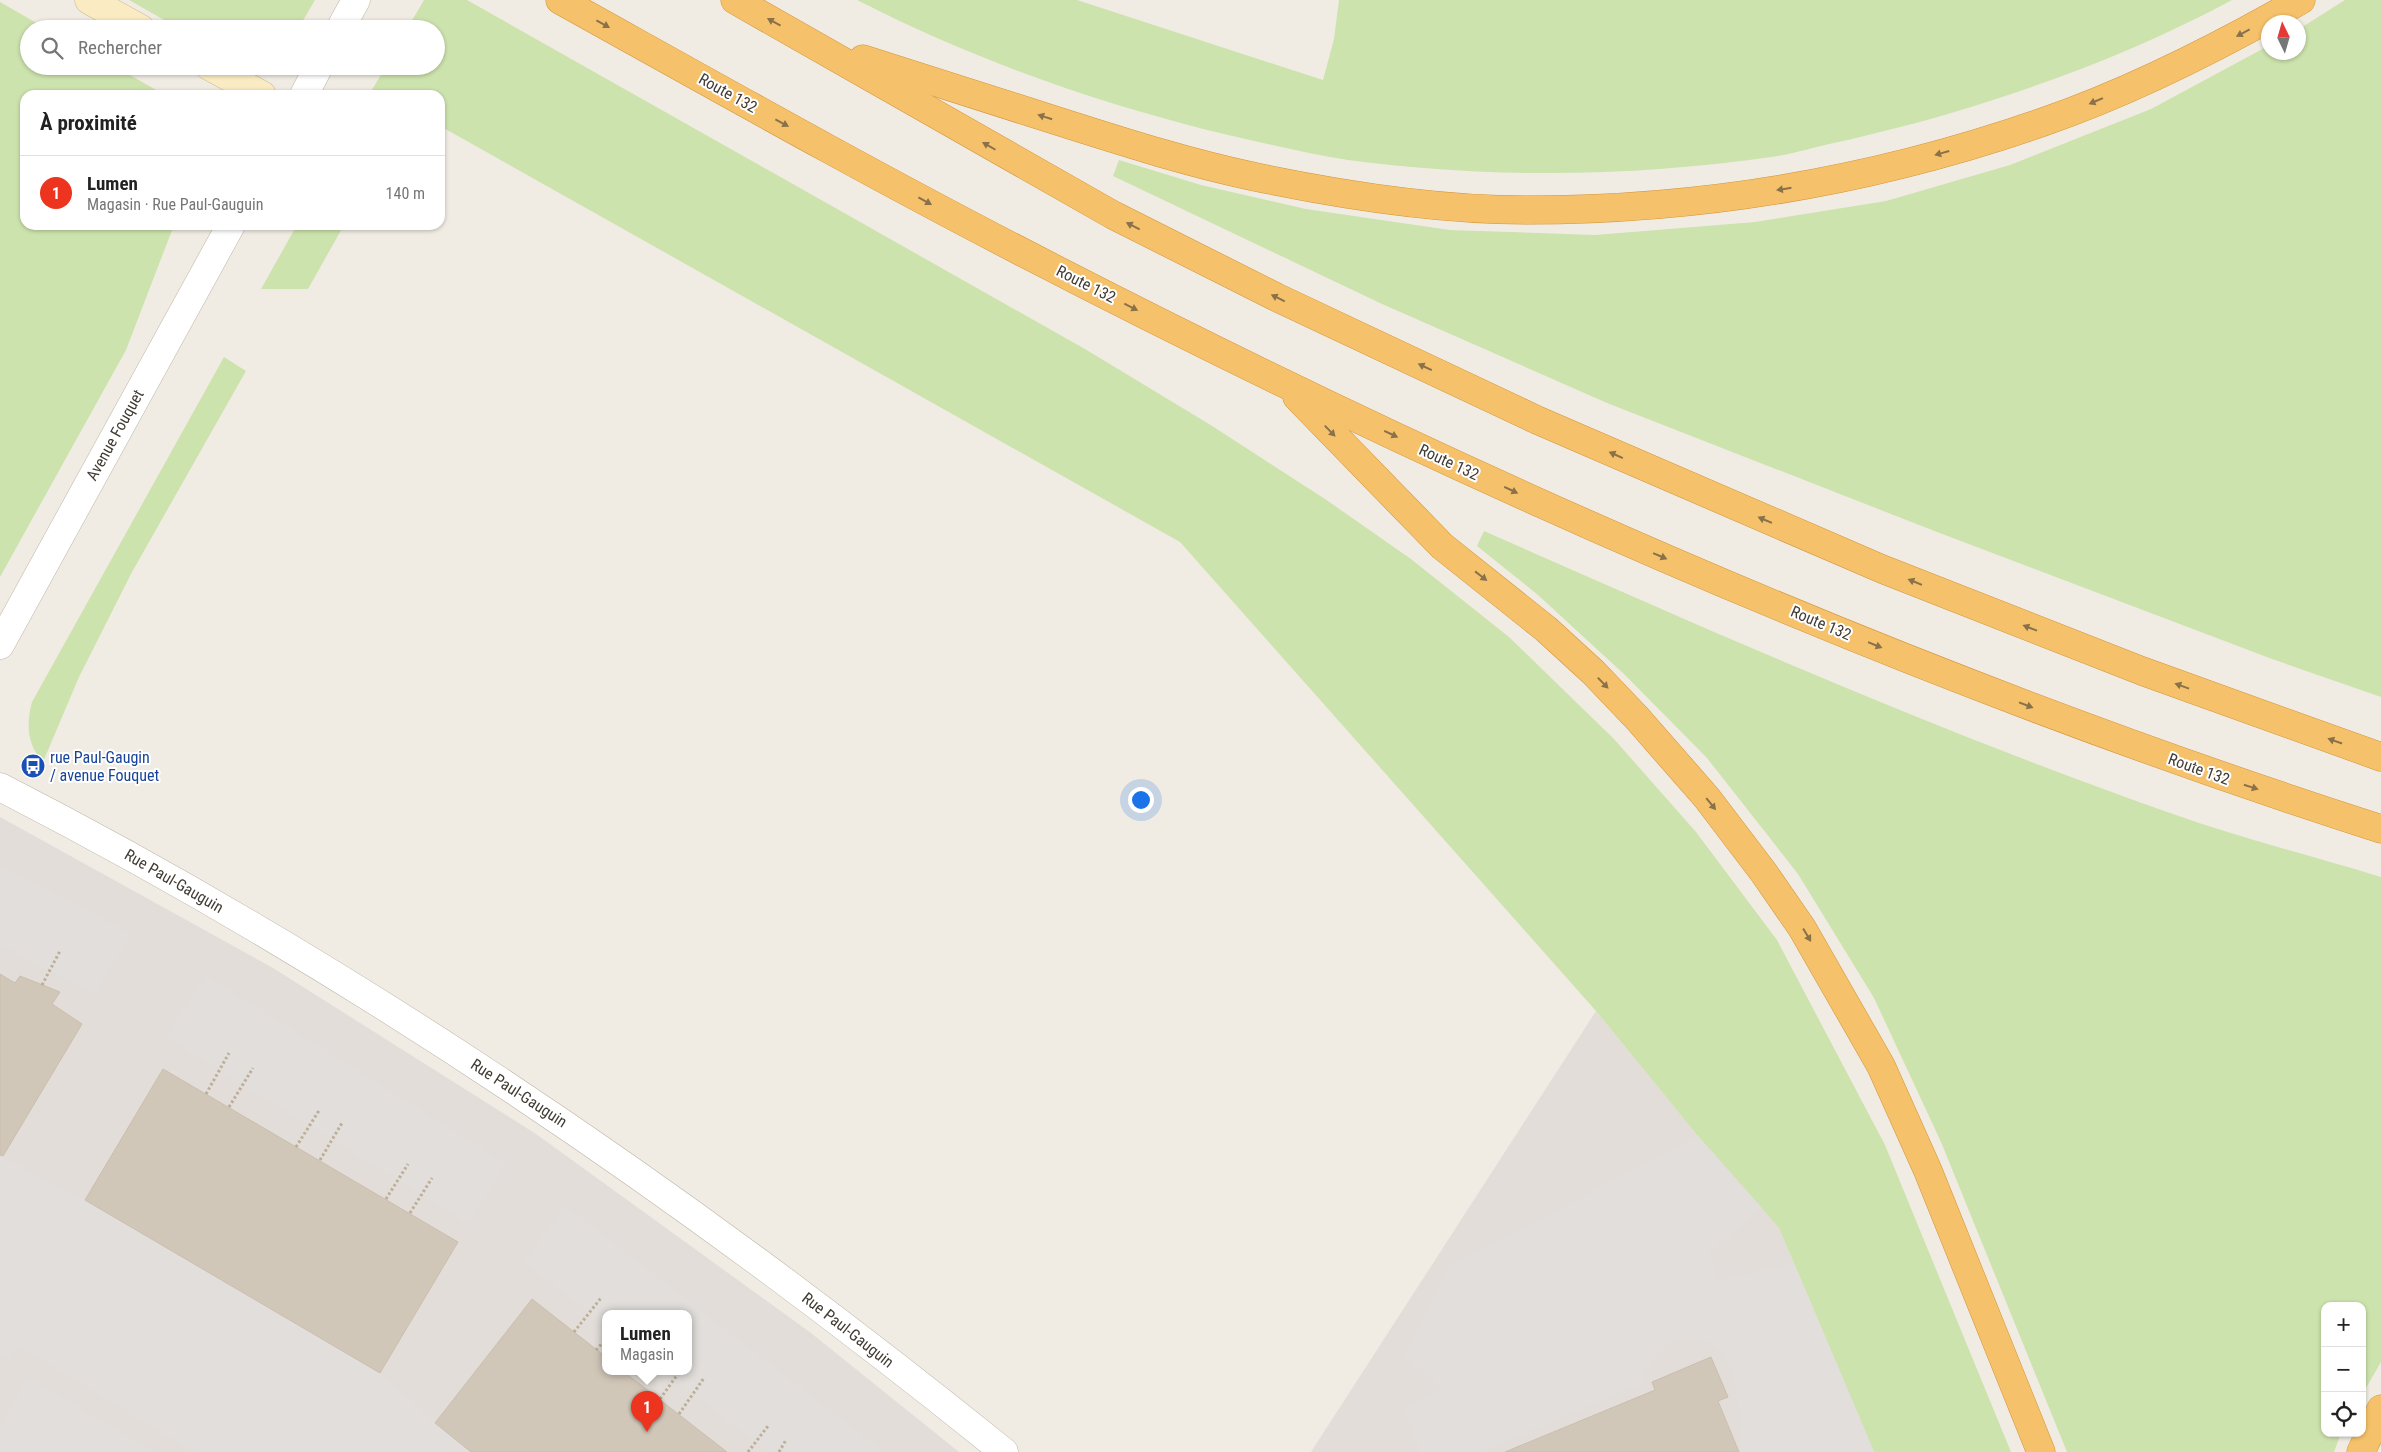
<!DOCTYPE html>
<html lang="fr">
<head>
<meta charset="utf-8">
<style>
	body { margin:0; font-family:"Roboto Condensed",sans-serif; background:#f6f6f6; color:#222 }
	.controls { position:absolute; right:15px; bottom:15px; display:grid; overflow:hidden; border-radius:10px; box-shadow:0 1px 4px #0004 }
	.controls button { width:45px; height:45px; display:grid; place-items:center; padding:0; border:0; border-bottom:1px solid #e0e0e0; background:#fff; color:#222; font:25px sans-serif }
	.compass { position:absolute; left:2261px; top:15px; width:45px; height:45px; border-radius:50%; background:#fff; box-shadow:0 1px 4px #0004; rotate:355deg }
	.you { position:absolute; left:1140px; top:799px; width:18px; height:18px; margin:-12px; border:4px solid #fff; border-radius:50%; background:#1a73e8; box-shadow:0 0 0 8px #1a73e833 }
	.badge { display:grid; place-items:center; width:32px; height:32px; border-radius:50%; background:#ec341e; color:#fff; font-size:16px; font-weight:700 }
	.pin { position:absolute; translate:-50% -41px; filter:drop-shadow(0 1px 2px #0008) }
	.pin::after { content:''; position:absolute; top:26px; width:18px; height:15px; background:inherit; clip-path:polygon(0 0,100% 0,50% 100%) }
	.popup { position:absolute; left:602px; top:1310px; width:90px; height:65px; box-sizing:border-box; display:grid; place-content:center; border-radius:10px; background:#fff; filter:drop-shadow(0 1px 4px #0005); font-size:16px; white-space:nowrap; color:#767676 }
	.popup b { font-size:19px; color:#222 }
	.popup::after { content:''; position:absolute; left:50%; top:100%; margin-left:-10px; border:10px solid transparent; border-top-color:#fff }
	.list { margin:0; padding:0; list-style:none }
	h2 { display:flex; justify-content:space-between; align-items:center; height:65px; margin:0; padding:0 20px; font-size:21px }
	h2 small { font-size:16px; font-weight:400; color:#767676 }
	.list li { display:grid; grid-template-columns:32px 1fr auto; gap:15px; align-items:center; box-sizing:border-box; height:75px; padding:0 20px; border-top:1px solid #e0e0e0 }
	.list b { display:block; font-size:19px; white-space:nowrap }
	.list p { margin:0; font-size:16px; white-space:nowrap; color:#767676 }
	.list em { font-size:16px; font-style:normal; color:#767676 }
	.icon { flex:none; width:28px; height:28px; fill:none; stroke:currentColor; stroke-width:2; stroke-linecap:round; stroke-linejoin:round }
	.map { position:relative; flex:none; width:2381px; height:1452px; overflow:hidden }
	.search { position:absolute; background:#fff; box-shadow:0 1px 4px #0004; left:20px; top:20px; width:425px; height:55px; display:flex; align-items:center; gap:12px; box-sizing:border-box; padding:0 18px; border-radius:28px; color:#767676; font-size:19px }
	.panel { position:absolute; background:#fff; box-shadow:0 1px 4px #0004; left:20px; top:90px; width:425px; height:140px; border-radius:15px }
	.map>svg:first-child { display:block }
	.industrial { fill:#e2ddd8; fill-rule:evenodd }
	.green { fill:#cde3ad }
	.parking { fill:#e1dedb }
	.building { fill:#d1c7b9; stroke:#cbbead }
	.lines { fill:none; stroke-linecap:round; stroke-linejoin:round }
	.street-casing { stroke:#beb6a9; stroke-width:29 }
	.secondary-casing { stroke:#cebd95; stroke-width:29 }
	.highway-casing { stroke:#d3943b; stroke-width:29 }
	.path { stroke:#bcae98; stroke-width:3; stroke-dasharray:2.5 2.5; stroke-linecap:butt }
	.street { stroke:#fff; stroke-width:28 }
	.secondary { stroke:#fbebc2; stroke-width:28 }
	.highway { stroke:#f5c16a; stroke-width:28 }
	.oneway { fill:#89714a }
	.labels { text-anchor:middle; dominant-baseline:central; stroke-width:4; stroke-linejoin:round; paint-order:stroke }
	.street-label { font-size:16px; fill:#413b34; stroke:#fff }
	.transit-label { font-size:16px; fill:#164399; stroke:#fff; text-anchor:start }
</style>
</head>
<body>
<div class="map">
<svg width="2381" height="1452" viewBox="0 0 2381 1452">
	<rect width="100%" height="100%" fill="#f0ece3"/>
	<g class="industrial">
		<path d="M 0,817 L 273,968 L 536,1134 L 811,1333 L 959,1452 L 0,1452 ZM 606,1313 L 688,1313 L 688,1371 L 606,1371 Z"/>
		<path d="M 1596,1011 L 1697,1135 L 1779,1228 L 1874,1452 L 1311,1452 Z"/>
	</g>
	<g class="green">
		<path d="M 129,0 L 315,0 L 298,29 L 180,29 Z"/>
		<path d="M 424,0 L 467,0 L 1085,349 L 1209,424 L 1325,499 L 1411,559 L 1509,637 L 1614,739 L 1696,832 L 1777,940 L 1885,1145 L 2011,1452 L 1874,1452 L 1779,1228 L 1697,1135 L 1596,1011 L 1180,542 L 440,126 L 440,95 L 369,95 L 386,66 L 436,66 L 436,29 L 407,29 Z"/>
		<path d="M 857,0 L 1077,0 L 1323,80 L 1334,39 L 1339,0 L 2232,0 C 2154,42 2076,73 1993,100 C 1941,117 1888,131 1834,143 C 1815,147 1796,153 1778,156 C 1636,177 1490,179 1348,160 C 1308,154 1268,144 1228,135 C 1100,104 974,60 857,0 Z"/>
		<path d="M 2345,0 L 2381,0 L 2381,697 L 2272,659 L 1937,532 L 1607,403 L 1382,304 L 1113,176 L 1119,160 L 1201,185 L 1306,209 L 1450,230 L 1595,235 L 1755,222 L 1886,201 L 2010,165 L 2151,109 L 2268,46 L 2268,52 L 2298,52 L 2299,29 Z"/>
		<path d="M 0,2 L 47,29 L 29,29 L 29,66 L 114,66 L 165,95 L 25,95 L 25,225 L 174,225 L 126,350 L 0,577 Z"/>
		<path d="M 297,225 L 344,225 L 308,289 L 261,289 Z"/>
		<path d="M 224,357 L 246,371 L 132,572 L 79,677 L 43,762 C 27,745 26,724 32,702 Z"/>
		<path d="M 1484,531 C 1711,631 1938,732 2173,814 C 2241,838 2312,856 2381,877 L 2381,1362 L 2362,1395 L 2362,1306 L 2325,1306 L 2325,1433 L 2341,1433 L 2334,1452 L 2067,1452 L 1941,1142 L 1874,998 L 1798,874 L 1707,758 L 1625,675 L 1538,595 L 1477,546 Z"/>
	</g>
	<g class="parking">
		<path d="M 0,865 L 132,934 L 95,994 L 0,944 Z"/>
		<path d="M 206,975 L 507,1164 L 468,1224 L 165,1036 Z"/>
		<path d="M 1697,1135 L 1762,1208 L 1710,1252 L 1718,1280 L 1794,1263 L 1874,1452 L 1741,1452 L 1739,1410 L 1733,1377 L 1723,1355 L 1712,1344 L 1697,1338 L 1680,1338 L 1667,1345 L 1652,1360 L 1639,1385 L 1482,1452 L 1420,1452 L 1403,1407 L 1443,1389 L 1404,1355 L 1450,1264 L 1580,1198 Z"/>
		<path d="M 0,1155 L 85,1200 L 380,1373 L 435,1423 L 471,1452 L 193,1452 L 19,1346 L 11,1360 L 0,1354 Z"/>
		<path d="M 565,1205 L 884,1452 L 768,1452 L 664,1371 L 688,1371 L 688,1313 L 606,1313 L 606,1326 L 524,1262 Z"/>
		<path d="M 28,1377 L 155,1452 L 0,1452 L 0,1423 Z"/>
	</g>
	<g class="building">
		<path d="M 0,974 L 15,983 L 20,976 L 60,992 L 52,1004 L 82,1024 L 3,1156 L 0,1155 Z"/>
		<path d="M 163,1069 L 458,1242 L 380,1373 L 85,1200 Z"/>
		<path d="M 532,1299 L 606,1357 L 606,1371 L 623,1371 L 727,1452 L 471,1452 L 435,1423 Z"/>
		<path d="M 1711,1357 L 1728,1397 L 1718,1401 L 1739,1452 L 1505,1452 L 1655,1390 L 1652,1382 Z"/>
	</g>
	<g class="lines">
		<defs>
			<g id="street">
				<path d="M 340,29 L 356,0"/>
				<path d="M 304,95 L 319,66"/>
				<path d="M 0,645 L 231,225"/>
				<path d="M 0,787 C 357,970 692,1200 1004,1452"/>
			</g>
			<g id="secondary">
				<path d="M 89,0 L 141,29"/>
				<path d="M 209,66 L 262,95"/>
			</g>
			<g id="highway">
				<path d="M 560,0 C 713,85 865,171 1020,251 C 1458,478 1911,678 2381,829"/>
				<path d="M 735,0 L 1113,215 L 1276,297 L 1537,420 L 1882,569 L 2142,671 L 2381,757"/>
				<path d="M 863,59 C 932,81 1001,103 1070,125 C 1130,144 1190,163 1251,176 C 1341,195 1435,210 1527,210 C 1702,210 1877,180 2043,122 C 2133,91 2219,47 2301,0"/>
				<path d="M 1297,397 L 1442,546 L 1546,629 L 1593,672 L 1637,718 L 1707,798 L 1764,873 L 1802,928 L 1881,1066 L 1928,1171 L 2041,1452"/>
				<path d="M 2361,1452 L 2381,1409"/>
			</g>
		</defs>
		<use href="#street" class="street-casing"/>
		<use href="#secondary" class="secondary-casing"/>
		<use href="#highway" class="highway-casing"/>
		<g class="path">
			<path d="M 42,985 L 60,951"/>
			<path d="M 206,1094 L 229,1053"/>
			<path d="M 229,1107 L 253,1068"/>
			<path d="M 296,1147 L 320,1109"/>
			<path d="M 320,1160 L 342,1123"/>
			<path d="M 386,1199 L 408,1164"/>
			<path d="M 410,1213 L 432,1178"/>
			<path d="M 574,1332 L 601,1298"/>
			<path d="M 596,1350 L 606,1339"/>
			<path d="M 660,1399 L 680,1371"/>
			<path d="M 679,1414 L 704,1378"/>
			<path d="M 748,1452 L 768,1426"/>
			<path d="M 779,1452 L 786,1440"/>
		</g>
		<use href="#street" class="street"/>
		<use href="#secondary" class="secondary"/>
		<use href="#highway" class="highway"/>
	</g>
	<defs><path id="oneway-solid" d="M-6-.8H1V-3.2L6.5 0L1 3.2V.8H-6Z" transform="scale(1.25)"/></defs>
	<g class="oneway">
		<use href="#oneway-solid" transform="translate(774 22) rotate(-151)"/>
		<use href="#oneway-solid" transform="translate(603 24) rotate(29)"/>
		<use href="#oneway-solid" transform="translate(2243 33) rotate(152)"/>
		<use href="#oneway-solid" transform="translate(2096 101) rotate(157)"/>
		<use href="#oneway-solid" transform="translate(1045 117) rotate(-162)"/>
		<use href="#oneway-solid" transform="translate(782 123) rotate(28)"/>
		<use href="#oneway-solid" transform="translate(989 146) rotate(-150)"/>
		<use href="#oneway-solid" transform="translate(1942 153) rotate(164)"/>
		<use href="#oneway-solid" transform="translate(1784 189) rotate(171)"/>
		<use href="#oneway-solid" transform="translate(925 201) rotate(29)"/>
		<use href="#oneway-solid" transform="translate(1133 226) rotate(-153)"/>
		<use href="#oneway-solid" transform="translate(1278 298) rotate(-154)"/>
		<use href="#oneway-solid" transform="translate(1131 307) rotate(27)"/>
		<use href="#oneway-solid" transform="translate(1425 367) rotate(-155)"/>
		<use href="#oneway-solid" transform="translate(1330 431) rotate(46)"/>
		<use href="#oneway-solid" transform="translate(1391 434) rotate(25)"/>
		<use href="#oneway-solid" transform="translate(1616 455) rotate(-156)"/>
		<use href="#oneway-solid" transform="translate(1511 490) rotate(25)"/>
		<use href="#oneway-solid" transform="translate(1765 520) rotate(-157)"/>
		<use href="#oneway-solid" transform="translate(1660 556) rotate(23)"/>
		<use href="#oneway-solid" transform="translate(1481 576) rotate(38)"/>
		<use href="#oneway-solid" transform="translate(1915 582) rotate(-158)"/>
		<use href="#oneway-solid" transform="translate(2030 628) rotate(-159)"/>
		<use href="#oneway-solid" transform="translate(1875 645) rotate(22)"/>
		<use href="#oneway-solid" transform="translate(1603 683) rotate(46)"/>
		<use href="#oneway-solid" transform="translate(2182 686) rotate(-160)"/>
		<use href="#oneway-solid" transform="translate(2026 705) rotate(21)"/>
		<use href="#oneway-solid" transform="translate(2335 741) rotate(-161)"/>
		<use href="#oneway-solid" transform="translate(2251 787) rotate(18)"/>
		<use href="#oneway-solid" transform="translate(1711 804) rotate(51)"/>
		<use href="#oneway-solid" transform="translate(1807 935) rotate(59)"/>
	</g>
	<defs>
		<symbol id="bus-disc" viewBox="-11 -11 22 22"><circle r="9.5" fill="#1a4fb4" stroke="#fff"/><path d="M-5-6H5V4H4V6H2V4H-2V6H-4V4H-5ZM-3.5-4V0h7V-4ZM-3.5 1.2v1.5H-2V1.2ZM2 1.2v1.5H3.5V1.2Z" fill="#fff"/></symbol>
	</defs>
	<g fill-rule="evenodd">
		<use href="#bus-disc" x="19" y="752" width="28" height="28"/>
	</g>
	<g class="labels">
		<g class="street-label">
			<text transform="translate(728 93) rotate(29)">Route 132</text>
			<text transform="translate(1086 284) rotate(27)">Route 132</text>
			<text transform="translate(115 435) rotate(-61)">Avenue Fouquet</text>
			<text transform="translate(1449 462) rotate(25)">Route 132</text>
			<text transform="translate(1821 623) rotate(23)">Route 132</text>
			<text transform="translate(2199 769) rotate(20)">Route 132</text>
			<text transform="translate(174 881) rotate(30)">Rue Paul-Gauguin</text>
			<text transform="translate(519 1093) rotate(33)">Rue Paul-Gauguin</text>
			<text transform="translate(848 1330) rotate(38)">Rue Paul-Gauguin</text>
		</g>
		<g class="transit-label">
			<text x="50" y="757">rue Paul-Gaugin<tspan x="50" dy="18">/ avenue Fouquet</tspan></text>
		</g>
	</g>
</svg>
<div class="controls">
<button>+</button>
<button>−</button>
<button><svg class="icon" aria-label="locate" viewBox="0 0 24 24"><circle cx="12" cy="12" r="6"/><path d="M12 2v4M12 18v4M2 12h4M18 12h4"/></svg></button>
</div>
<svg class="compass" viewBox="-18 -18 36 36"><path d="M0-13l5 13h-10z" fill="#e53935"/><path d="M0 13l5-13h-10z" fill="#767676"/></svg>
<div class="you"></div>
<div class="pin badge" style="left:647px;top:1432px">1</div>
<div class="popup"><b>Lumen</b>Magasin</div>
<div class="search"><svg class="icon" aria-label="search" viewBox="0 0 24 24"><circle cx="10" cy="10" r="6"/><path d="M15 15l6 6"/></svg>Rechercher</div>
<section class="panel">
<h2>À proximité<small></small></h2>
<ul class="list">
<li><span class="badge">1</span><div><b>Lumen</b><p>Magasin · Rue Paul-Gauguin</p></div><em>140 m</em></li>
</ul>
</section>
</div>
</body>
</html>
